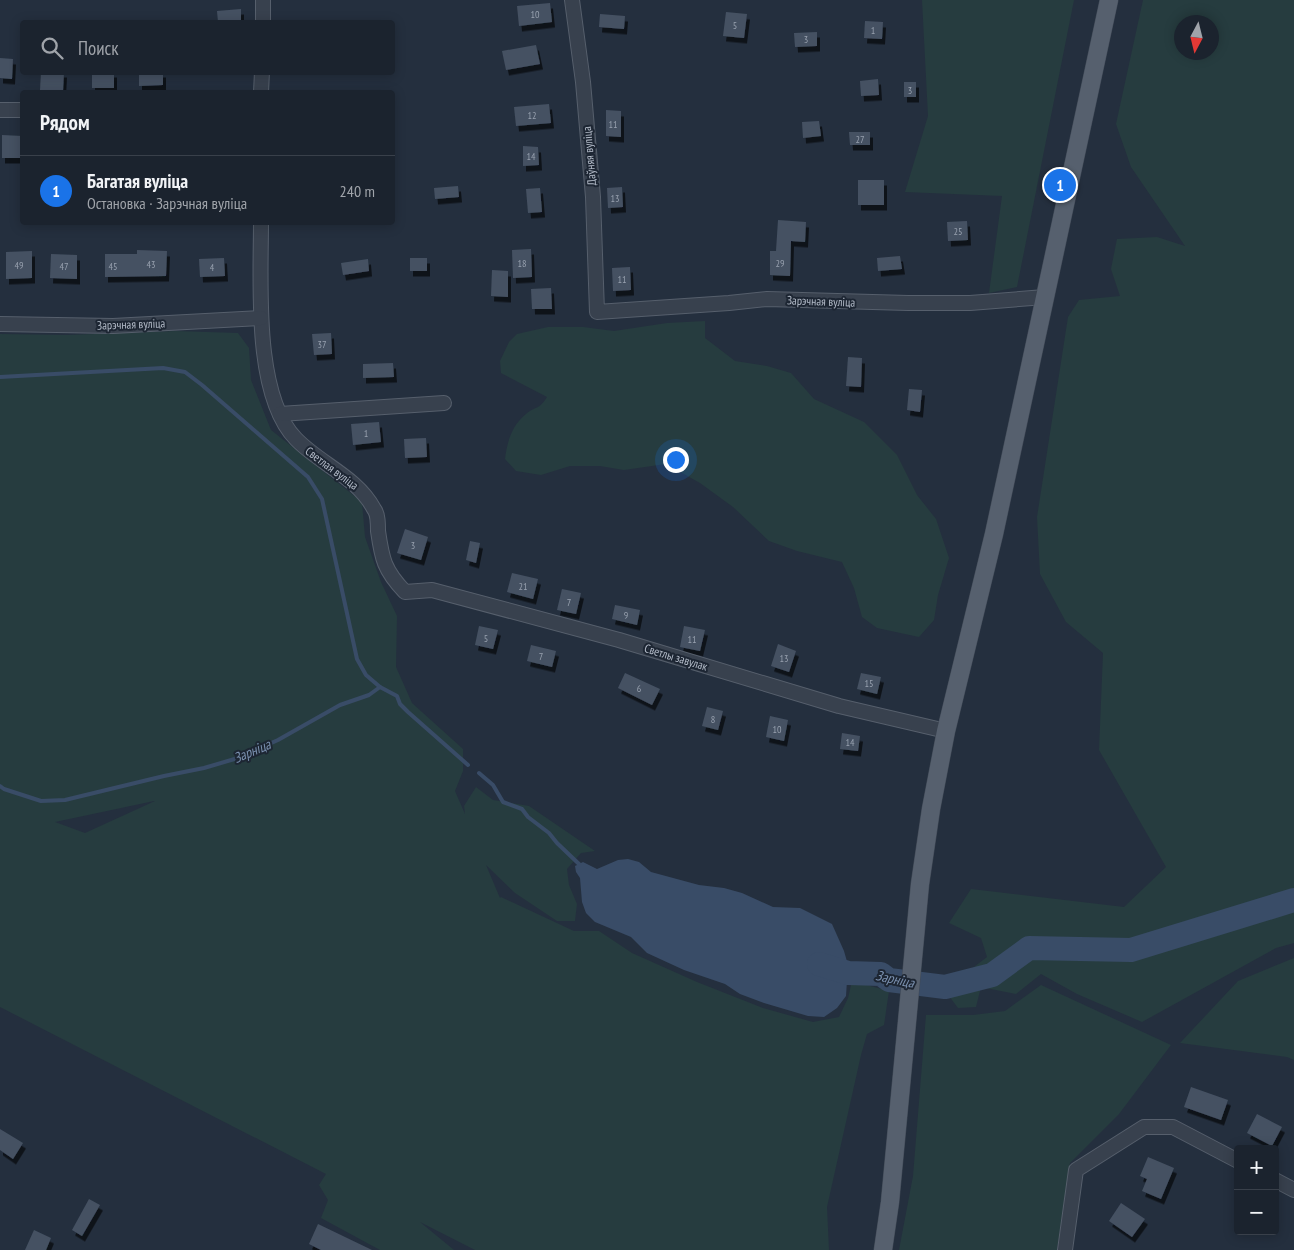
<!DOCTYPE html>
<html lang="ru">
<head>
<meta charset="utf-8">
<style>
	body { margin:0; font-family:"PT Sans Narrow",sans-serif; background:#282f3a; color:#f1f3f6 }
	.controls { position:absolute; right:15px; bottom:15px; display:grid; overflow:hidden; border-radius:5px; box-shadow:0 2px 12px #0003 }
	.controls button { width:45px; height:45px; display:grid; place-items:center; padding:0; border:0; border-bottom:1px solid #39404a; background:#1b232e; color:#f1f3f6; font:25px sans-serif }
	.compass { position:absolute; left:1174px; top:15px; width:45px; height:45px; border-radius:50%; background:#1b232e; box-shadow:0 2px 12px #0003; rotate:187deg }
	.you { position:absolute; left:675px; top:459px; width:18px; height:18px; margin:-12px; border:4px solid #fff; border-radius:50%; background:#1a73e8; box-shadow:0 0 0 8px #1a73e833 }
	.badge { display:grid; place-items:center; width:32px; height:32px; border-radius:50%; background:#1a73e8; color:#fff; font-size:16px; font-weight:700 }
	.pin { position:absolute; translate:-50% -50%; border:2px solid #fff; box-shadow:0 1px 5px #0006 }
	.list { margin:0; padding:0; list-style:none }
	h2 { display:flex; justify-content:space-between; align-items:center; height:65px; margin:0; padding:0 20px; font-size:21px }
	h2 small { font-size:16px; font-weight:400; color:#a0a4aa }
	.list li { display:grid; grid-template-columns:32px 1fr auto; gap:15px; align-items:center; box-sizing:border-box; height:70px; padding:0 20px; border-top:1px solid #39404a }
	.list b { display:block; font-size:19px; white-space:nowrap }
	.list p { margin:0; font-size:16px; white-space:nowrap; color:#a0a4aa }
	.list em { font-size:16px; font-style:normal; color:#a0a4aa }
	.icon { flex:none; width:28px; height:28px; fill:none; stroke:currentColor; stroke-width:2; stroke-linecap:round; stroke-linejoin:round }
	.map { position:relative; flex:none; width:1294px; height:1250px; overflow:hidden }
	.search { position:absolute; background:#1b232e; box-shadow:0 2px 12px #0003; left:20px; top:20px; width:375px; height:55px; display:flex; align-items:center; gap:12px; box-sizing:border-box; padding:0 18px; border-radius:5px; color:#a0a4aa; font-size:19px }
	.panel { position:absolute; background:#1b232e; box-shadow:0 2px 12px #0003; left:20px; top:90px; width:375px; height:135px; border-radius:5px }
	.map>svg:first-child { display:block }
	.green { fill:#263c3f; fill-rule:evenodd }
	.water { fill:#394c67 }
	.lines { fill:none; stroke-linecap:round; stroke-linejoin:round }
	.stream { stroke:#394c67; stroke-width:4 }
	.river { stroke:#394c67; stroke-width:24 }
	.building { fill:#455162; filter:url(#shadow) }
	.minor-casing { stroke:#565f6c; stroke-width:16 }
	.major-casing { stroke:#414a57; stroke-width:19 }
	.minor { stroke:#38414e; stroke-width:14 }
	.major { stroke:#56606e; stroke-width:18 }
	.labels { text-anchor:middle; dominant-baseline:central; stroke-width:4; stroke-linejoin:round; paint-order:stroke }
	.number-label { font-size:10px; fill:#98a1af }
	.street-label { font-size:12px; fill:#b4bcc9; stroke:#1d2633 }
	.water-label { font-size:14px; font-style:italic; fill:#7c92b1; stroke:#1d2633 }
</style>
</head>
<body>
<div class="map">
<svg width="1294" height="1250" viewBox="0 0 1294 1250">
	<defs>
		<filter id="shadow"><feDropShadow dx="3" dy="5.5" stdDeviation="0" flood-color="#0009"/></filter>
	</defs>
	<rect width="100%" height="100%" fill="#242f3e"/>
	<g class="green">
		<path d="M 922,0 L 1074,0 L 1017,287 L 989,293 L 1002,196 L 905,192 L 928,116 Z"/>
		<path d="M 1143,0 L 1294,0 L 1294,943 L 1276,948 L 1142,1022 L 1077,994 L 1041,974 L 1016,994 L 981,987 L 976,1007 L 958,1008 L 949,996 L 957,980 L 987,957 L 981,938 L 949,923 L 971,889 L 1124,907 L 1166,867 L 1099,750 L 1103,653 L 1066,622 L 1040,574 L 1037,517 L 1068,317 L 1079,300 L 1120,296 L 1111,269 L 1117,239 L 1157,237 L 1185,246 L 1131,167 L 1116,124 ZM 1182,22 L 1212,22 L 1212,52 L 1182,52 Z"/>
		<path d="M 705,321 L 705,338 L 735,361 L 767,366 L 791,373 L 814,399 L 864,422 L 897,455 L 917,495 L 936,519 L 949,558 L 938,595 L 934,620 L 919,637 L 877,628 L 862,617 L 854,588 L 842,562 L 797,551 L 769,541 L 733,507 L 700,483 L 666,464 L 624,470 L 600,466 L 570,466 L 541,475 L 516,471 L 505,459 C 507,442 512,425 526,414 C 537,405 538,411 547,397 L 501,373 L 500,361 L 509,342 L 517,334 L 548,327 L 583,327 L 614,331 L 667,323 Z"/>
		<path d="M 176,331 L 238,333 L 249,348 L 251,380 L 271,430 L 362,502 L 365,537 L 381,582 L 397,616 L 396,667 L 412,703 L 463,749 L 463,771 L 455,791 L 465,814 L 464,806 L 476,787 L 493,800 L 529,806 L 595,851 L 581,853 L 567,869 L 569,885 L 577,904 L 575,921 L 557,921 L 515,893 L 486,865 L 500,898 L 501,897 L 574,931 L 599,931 L 632,953 L 697,982 L 763,1008 L 813,1022 L 839,1017 L 848,998 L 852,981 L 889,991 L 884,1025 L 867,1034 L 861,1055 L 827,1207 L 829,1250 L 475,1250 L 420,1222 L 454,1250 L 380,1250 L 321,1218 L 328,1200 L 319,1185 L 326,1174 L 0,1007 L 0,334 L 66,335 ZM 155,801 L 85,833 L 55,822 L 154,801 Z"/>
		<path d="M 1294,958 L 1294,1060 L 1287,1057 L 1180,1043 L 1238,981 Z"/>
		<path d="M 1041,985 L 1171,1045 L 1119,1114 L 1070,1163 L 1057,1250 L 899,1250 L 913,1176 L 926,1015 L 973,1015 L 1005,1011 Z"/>
	</g>
	<path class="water" d="M 628,859 L 639,862 L 651,872 L 699,885 L 724,888 L 742,893 L 773,907 L 800,908 L 832,924 L 844,951 L 848,965 L 846,996 L 837,1008 L 824,1017 L 808,1016 L 764,1003 L 740,994 L 725,984 L 684,970 L 647,953 L 631,937 L 595,922 L 586,913 L 582,902 L 580,878 L 576,872 L 575,866 L 583,862 L 597,869 L 618,860 Z"/>
	<g class="lines">
		<g class="stream">
			<path d="M 0,377 L 163,368 L 185,372 L 202,385 L 308,477 L 322,499 L 357,659 L 366,675 L 380,687"/>
			<path d="M 479,773 L 493,785 L 503,802 L 522,809 L 528,817 L 549,833 L 557,843 L 579,864"/>
			<path d="M 0,786 L 4,789 L 41,801 L 65,800 L 164,776 L 204,768 L 238,758 L 278,740 L 340,705 L 369,695 L 380,687 L 397,696 L 400,704 L 408,712 L 468,765"/>
		</g>
		<path class="river" d="M 819,964 L 848,973 L 881,974 L 889,980 L 945,987 L 992,975 L 1029,948 L 1131,950 L 1294,900"/>
	</g>
	<g class="building">
		<path d="M 550,3 L 552,22 L 519,26 L 517,6 Z"/>
		<path d="M 241,9 L 241,22 L 218,22 L 217,11 Z"/>
		<path d="M 726,12 L 747,14 L 744,38 L 723,36 Z"/>
		<path d="M 600,14 L 625,16 L 624,29 L 599,27 Z"/>
		<path d="M 865,21 L 883,22 L 882,39 L 864,38 Z"/>
		<path d="M 817,32 L 817,46 L 795,47 L 794,33 Z"/>
		<path d="M 536,45 L 540,64 L 506,70 L 502,51 Z"/>
		<path d="M 0,58 L 13,59 L 12,79 L 0,78 Z"/>
		<path d="M 41,72 L 64,72 L 63,91 L 40,90 Z"/>
		<rect x="92" y="72" width="22" height="16"/>
		<path d="M 139,72 L 163,72 L 163,85 L 139,86 Z"/>
		<path d="M 878,79 L 879,95 L 861,96 L 860,81 Z"/>
		<rect x="904" y="82" width="12" height="15"/>
		<path d="M 549,104 L 551,123 L 516,126 L 514,107 Z"/>
		<path d="M 606,110 L 621,111 L 621,137 L 606,136 Z"/>
		<path d="M 819,121 L 821,136 L 803,138 L 802,122 Z"/>
		<path d="M 849,132 L 870,132 L 870,145 L 850,145 Z"/>
		<path d="M 2,135 L 22,136 L 22,158 L 2,158 Z"/>
		<path d="M 523,146 L 538,147 L 539,165 L 523,166 Z"/>
		<rect x="858" y="180" width="26" height="25"/>
		<path d="M 458,186 L 459,197 L 435,199 L 434,188 Z"/>
		<path d="M 622,187 L 623,207 L 608,208 L 607,188 Z"/>
		<path d="M 540,188 L 542,212 L 528,213 L 526,189 Z"/>
		<path d="M 778,220 L 806,222 L 805,242 L 791,241 L 790,276 L 770,275 L 770,251 L 776,251 Z"/>
		<path d="M 967,221 L 968,240 L 948,241 L 947,222 Z"/>
		<path d="M 531,249 L 532,277 L 513,278 L 512,250 Z"/>
		<path d="M 137,250 L 167,251 L 166,276 L 105,277 L 105,254 L 137,254 Z"/>
		<path d="M 32,251 L 32,278 L 6,279 L 6,252 Z"/>
		<path d="M 51,254 L 77,255 L 77,279 L 50,278 Z"/>
		<path d="M 900,256 L 902,269 L 878,271 L 877,258 Z"/>
		<path d="M 224,258 L 225,276 L 200,277 L 199,259 Z"/>
		<rect x="410" y="258" width="17" height="13"/>
		<path d="M 368,259 L 369,271 L 343,275 L 341,263 Z"/>
		<path d="M 630,267 L 631,290 L 613,291 L 612,268 Z"/>
		<path d="M 492,270 L 508,271 L 508,297 L 491,296 Z"/>
		<path d="M 551,288 L 552,309 L 532,309 L 531,289 Z"/>
		<path d="M 331,333 L 332,354 L 314,355 L 312,334 Z"/>
		<path d="M 848,357 L 862,358 L 861,387 L 846,386 Z"/>
		<path d="M 393,363 L 394,377 L 363,378 L 363,364 Z"/>
		<path d="M 909,389 L 922,390 L 920,412 L 907,410 Z"/>
		<path d="M 379,422 L 381,442 L 353,445 L 351,424 Z"/>
		<path d="M 426,438 L 427,457 L 405,458 L 404,439 Z"/>
		<path d="M 405,529 L 428,537 L 421,560 L 397,553 Z"/>
		<path d="M 470,541 L 480,543 L 476,563 L 466,560 Z"/>
		<path d="M 512,573 L 538,579 L 533,599 L 507,592 Z"/>
		<path d="M 562,589 L 581,593 L 576,614 L 557,610 Z"/>
		<path d="M 615,605 L 640,610 L 637,625 L 612,619 Z"/>
		<path d="M 479,626 L 498,630 L 493,649 L 475,645 Z"/>
		<path d="M 684,626 L 705,630 L 700,651 L 680,647 Z"/>
		<path d="M 778,644 L 796,651 L 789,672 L 771,666 Z"/>
		<path d="M 531,645 L 556,651 L 552,667 L 527,661 Z"/>
		<path d="M 625,673 L 660,689 L 652,705 L 618,688 Z"/>
		<path d="M 861,673 L 881,677 L 877,694 L 857,689 Z"/>
		<path d="M 707,707 L 723,711 L 718,730 L 702,726 Z"/>
		<path d="M 770,716 L 788,720 L 784,741 L 766,737 Z"/>
		<path d="M 842,733 L 860,736 L 858,751 L 840,749 Z"/>
		<path d="M 1191,1087 L 1228,1100 L 1221,1120 L 1184,1107 Z"/>
		<path d="M 1257,1114 L 1282,1127 L 1272,1146 L 1247,1133 Z"/>
		<path d="M 0,1129 L 23,1143 L 13,1159 L 0,1150 Z"/>
		<path d="M 1148,1157 L 1174,1168 L 1161,1199 L 1142,1191 L 1147,1179 L 1140,1176 Z"/>
		<path d="M 89,1199 L 100,1205 L 82,1236 L 72,1230 Z"/>
		<path d="M 1121,1203 L 1145,1219 L 1132,1237 L 1109,1221 Z"/>
		<path d="M 318,1224 L 372,1250 L 321,1250 L 309,1244 Z"/>
		<path d="M 34,1230 L 51,1238 L 46,1250 L 25,1250 Z"/>
	</g>
	<g class="lines">
		<defs>
			<g id="minor">
				<path d="M 572,0 L 583,82 L 593,197 L 597,312 L 729,303 L 767,299 L 908,303 L 970,303 L 1045,297"/>
				<path d="M 263,22 L 263,0"/>
				<path d="M 261,92 L 262,72"/>
				<path d="M 0,110 L 22,110"/>
				<path d="M 261,222 C 261,281 253,395 296,439 C 320,464 357,477 374,509 C 378,514 378,524 378,531 C 382,559 384,570 405,592 L 432,590 L 619,640 L 839,706 L 946,731"/>
				<path d="M 0,324 L 113,326 L 261,318"/>
				<path d="M 280,414 L 444,403"/>
				<path d="M 1275,1180 L 1294,1190"/>
				<path d="M 1065,1250 L 1076,1170 L 1144,1127 L 1173,1127 L 1238,1161"/>
			</g>
			<path id="major" d="M 883,1250 L 890,1202 L 920,884 L 931,809 L 946,731 L 994,534 L 1109,0"/>
		</defs>
		<use href="#minor" class="minor-casing"/>
		<use href="#major" class="major-casing"/>
		<use href="#minor" class="minor"/>
		<use href="#major" class="major"/>
	</g>
	<g class="labels">
		<g class="number-label">
			<text x="535" y="14">10</text>
			<text x="735" y="25">5</text>
			<text x="873" y="30">1</text>
			<text x="806" y="39">3</text>
			<text x="910" y="90">3</text>
			<text x="532" y="115">12</text>
			<text x="613" y="124">11</text>
			<text x="860" y="139">27</text>
			<text x="531" y="156">14</text>
			<text x="615" y="198">13</text>
			<text x="958" y="231">25</text>
			<text x="522" y="263">18</text>
			<text x="780" y="263">29</text>
			<text x="151" y="264">43</text>
			<text x="19" y="265">49</text>
			<text x="64" y="266">47</text>
			<text x="113" y="266">45</text>
			<text x="212" y="267">4</text>
			<text x="622" y="279">11</text>
			<text x="322" y="344">37</text>
			<text x="366" y="433">1</text>
			<text x="413" y="545">3</text>
			<text x="523" y="586">21</text>
			<text x="569" y="602">7</text>
			<text x="626" y="615">9</text>
			<text x="486" y="638">5</text>
			<text x="692" y="639">11</text>
			<text x="541" y="656">7</text>
			<text x="784" y="658">13</text>
			<text x="869" y="683">15</text>
			<text x="639" y="688">6</text>
			<text x="713" y="719">8</text>
			<text x="777" y="729">10</text>
			<text x="850" y="742">14</text>
		</g>
		<g class="street-label">
			<text transform="translate(589 156) rotate(-95)">Даўняя вуліца</text>
			<text transform="translate(821 301) rotate(2)">Зарэчная вуліца</text>
			<text transform="translate(131 324) rotate(-2)">Зарэчная вуліца</text>
			<text transform="translate(332 468) rotate(37)">Светлая вуліца</text>
			<text transform="translate(676 657) rotate(17)">Светлы завулак</text>
		</g>
		<g class="water-label">
			<text transform="translate(252 751) rotate(-23)">Зарніца</text>
			<text transform="translate(895 979) rotate(12)">Зарніца</text>
		</g>
	</g>
</svg>
<div class="controls">
<button>+</button>
<button>−</button>
</div>
<svg class="compass" viewBox="-18 -18 36 36"><path d="M0-13l5 13h-10z" fill="#e53935"/><path d="M0 13l5-13h-10z" fill="#a0a4aa"/></svg>
<div class="you"></div>
<div class="pin badge" style="left:1060px;top:185px">1</div>
<div class="search"><svg class="icon" aria-label="search" viewBox="0 0 24 24"><circle cx="10" cy="10" r="6"/><path d="M15 15l6 6"/></svg>Поиск</div>
<section class="panel">
<h2>Рядом<small></small></h2>
<ul class="list">
<li><span class="badge">1</span><div><b>Багатая вуліца</b><p>Остановка · Зарэчная вуліца</p></div><em>240 m</em></li>
</ul>
</section>
</div>
</body>
</html>
